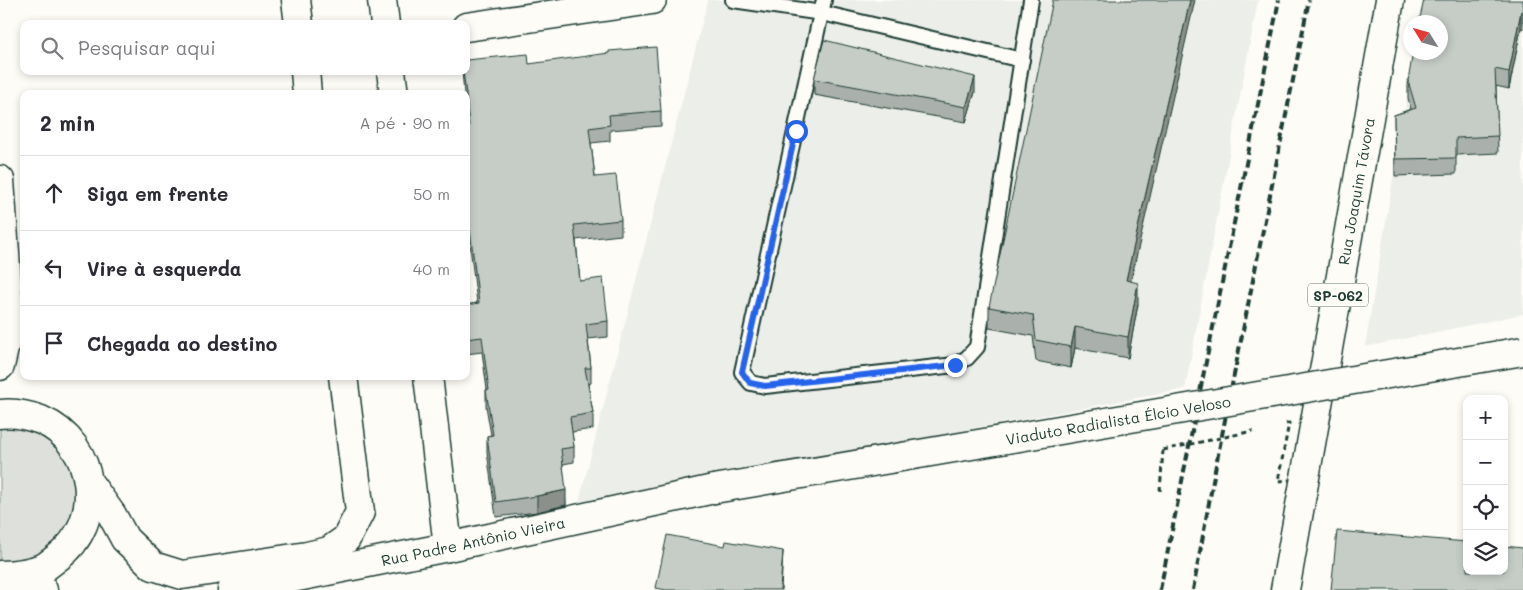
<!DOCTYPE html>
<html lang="pt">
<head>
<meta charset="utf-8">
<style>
	body { margin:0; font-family:Mali,sans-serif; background:#f7f7f7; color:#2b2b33 }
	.controls { position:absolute; right:15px; bottom:15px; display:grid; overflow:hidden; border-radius:10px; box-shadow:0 2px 8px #0003 }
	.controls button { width:45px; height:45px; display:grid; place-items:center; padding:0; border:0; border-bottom:1px solid #e1e1e2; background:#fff; color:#2b2b33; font:25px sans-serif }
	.compass { position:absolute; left:1403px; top:15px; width:45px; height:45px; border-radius:50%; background:#fff; box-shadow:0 2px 8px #0003; rotate:307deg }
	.stop { position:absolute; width:15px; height:15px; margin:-11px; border:4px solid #2563eb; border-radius:50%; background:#fff }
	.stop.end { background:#2563eb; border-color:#fff; box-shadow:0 1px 5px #0008 }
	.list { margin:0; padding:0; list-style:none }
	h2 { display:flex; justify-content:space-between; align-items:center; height:65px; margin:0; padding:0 20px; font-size:21px }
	h2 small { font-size:16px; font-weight:400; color:#7c7c81 }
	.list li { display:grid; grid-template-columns:32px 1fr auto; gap:15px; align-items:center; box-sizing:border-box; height:75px; padding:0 20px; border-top:1px solid #e1e1e2 }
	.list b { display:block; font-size:19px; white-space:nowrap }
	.list em { font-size:16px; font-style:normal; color:#7c7c81 }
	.icon { flex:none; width:28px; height:28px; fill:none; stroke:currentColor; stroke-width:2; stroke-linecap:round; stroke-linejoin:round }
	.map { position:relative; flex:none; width:1523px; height:590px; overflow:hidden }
	.search { position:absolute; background:#fff; box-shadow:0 2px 8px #0003; left:20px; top:20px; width:450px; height:55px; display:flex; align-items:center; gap:12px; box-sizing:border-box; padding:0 18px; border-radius:10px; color:#7c7c81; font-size:19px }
	.panel { position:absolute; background:#fff; box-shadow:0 2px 8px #0003; left:20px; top:90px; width:450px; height:290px; border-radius:10px }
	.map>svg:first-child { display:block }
	.built { fill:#eceee9 }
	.green { fill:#dde0db; stroke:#7e8e88 }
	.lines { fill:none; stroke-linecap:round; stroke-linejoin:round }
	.service-casing { stroke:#1f3d34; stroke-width:18 }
	.minor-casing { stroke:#1f3d34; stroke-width:31 }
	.tertiary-casing { stroke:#1f3d34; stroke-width:31 }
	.secondary-casing { stroke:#1f3d34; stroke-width:31 }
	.primary-casing { stroke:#1f3d34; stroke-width:31 }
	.path { stroke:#1f3d34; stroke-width:3; stroke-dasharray:5 4; stroke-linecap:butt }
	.service { stroke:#fdfcf7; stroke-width:14 }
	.minor { stroke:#fdfcf7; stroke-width:28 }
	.tertiary { stroke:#fdfcf7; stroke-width:28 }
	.secondary { stroke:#fdfcf7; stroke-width:28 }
	.primary { stroke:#fdfcf7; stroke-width:28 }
	.rail { stroke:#1f3d34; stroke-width:4; stroke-dasharray:8 4; stroke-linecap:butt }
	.secondary-bridge-casing { stroke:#1f3d34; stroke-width:31; stroke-linecap:butt }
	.path-bridge { stroke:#1f3d34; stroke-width:3; stroke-dasharray:5 4; stroke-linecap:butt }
	.secondary-bridge { stroke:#fdfcf7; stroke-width:28 }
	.wall { fill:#aab0ab; stroke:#1f3d34 }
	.shaded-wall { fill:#8b908b; stroke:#1f3d34 }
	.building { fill:#c6cdc7; stroke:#1f3d34 }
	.route { stroke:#2563eb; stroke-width:6 }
	.labels { text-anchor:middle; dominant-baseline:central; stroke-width:4; stroke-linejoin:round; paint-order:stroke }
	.shield { fill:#fdfcf7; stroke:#62766e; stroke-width:1 }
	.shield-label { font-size:14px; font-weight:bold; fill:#1f3d34 }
	.street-label { font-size:15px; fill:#1f3d34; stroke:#fdfcf7 }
</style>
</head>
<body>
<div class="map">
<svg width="1523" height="590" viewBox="0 0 1523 590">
	<rect width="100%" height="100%" fill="#fdfcf7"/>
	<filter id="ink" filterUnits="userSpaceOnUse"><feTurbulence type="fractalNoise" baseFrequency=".02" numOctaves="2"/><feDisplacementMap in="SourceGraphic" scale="10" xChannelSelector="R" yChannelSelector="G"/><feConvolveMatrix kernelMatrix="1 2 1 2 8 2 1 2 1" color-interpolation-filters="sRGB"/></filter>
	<g filter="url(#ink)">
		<g class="built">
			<path d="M 708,0 L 1258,0 L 1185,389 L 579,502 Z"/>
			<path d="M 1423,0 L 1523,0 L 1523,314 L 1365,347 L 1414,53 L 1440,52 L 1440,22 L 1419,22 Z"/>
		</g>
		<path class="green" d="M 0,423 L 48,433 L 77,469 L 77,516 L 48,553 L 27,562 L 0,564 Z"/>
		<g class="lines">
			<defs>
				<g id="service">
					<path d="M 733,0 L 822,13 L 1022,60"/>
					<path d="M 824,0 L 742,372 L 751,383 L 765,386 L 955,365 L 967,358 L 977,347 L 1031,0"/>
				</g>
				<g id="minor">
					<path d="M 466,27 L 652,0"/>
					<path d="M 0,180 L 9,312 L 6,340 L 0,366"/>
				</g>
				<g id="tertiary">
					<path d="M 296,0 L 299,24"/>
					<path d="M 382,0 L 385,24"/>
					<path d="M 305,71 L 307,94"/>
					<path d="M 391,71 L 394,94"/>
					<path d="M 428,376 L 448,547"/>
					<path d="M 89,483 L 112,515 L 125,539 L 153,566 L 182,575 L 307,556 L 329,551 L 346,539 L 360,512 L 343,376"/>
				</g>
				<g id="secondary">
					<path d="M 0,414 C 14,412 28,415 41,420 C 97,444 106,522 57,558 C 53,561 49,564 45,567 C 30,573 16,575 0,575"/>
					<path d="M 4,577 L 43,590"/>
					<path id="s1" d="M 232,590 L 448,547 L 714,489"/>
				</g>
				<g id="primary">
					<path id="s2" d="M 1285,590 L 1390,0"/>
				</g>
			</defs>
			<use href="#service" class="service-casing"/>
			<use href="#minor" class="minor-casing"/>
			<use href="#tertiary" class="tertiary-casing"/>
			<use href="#secondary" class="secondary-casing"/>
			<use href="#primary" class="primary-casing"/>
			<path class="path" d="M 1160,491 L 1163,450"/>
			<use href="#service" class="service"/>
			<use href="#minor" class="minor"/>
			<use href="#tertiary" class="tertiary"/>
			<use href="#secondary" class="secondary"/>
			<use href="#primary" class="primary"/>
			<g class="rail">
				<path d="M 1160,590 L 1279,0"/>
				<path d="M 1193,590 L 1215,470 L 1309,0"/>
			</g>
			<defs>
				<g id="secondary-bridge">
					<path id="s3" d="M 714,489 L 1523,351"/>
				</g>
			</defs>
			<use href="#secondary-bridge" class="secondary-bridge-casing"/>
			<g class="path-bridge">
				<path d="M 1286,424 L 1289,423 L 1278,481 L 1289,480"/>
				<path d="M 1163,450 L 1253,431"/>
			</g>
			<use href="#secondary-bridge" class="secondary-bridge"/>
		</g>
		<g class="wall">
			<path d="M 1523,0 L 1523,29 L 1521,28 L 1509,89 L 1496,86 L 1498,153 L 1456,155 L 1456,174 L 1395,176 L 1394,115 L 1411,109 L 1408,98 L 1408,81 Z"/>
			<path d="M 529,64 L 661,111 L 661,126 L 610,130 L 610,141 L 591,143 L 595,177 L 621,220 L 621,235 L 576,240 L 580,281 L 608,321 L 608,337 L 588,339 L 591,368 L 591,383 L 588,384 L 593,413 L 593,429 L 572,432 L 574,447 L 574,462 L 563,464 L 566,505 L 537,512 L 496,517 L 487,452 L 487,436 L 491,435 L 486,406 L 486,390 L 487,390 L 482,352 L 466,354 L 466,305 L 477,303 L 470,246 L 466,246 L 466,127 L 467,127 L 466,116 L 466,94 L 464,94 L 462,71 Z"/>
			<path d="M 814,79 L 975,92 L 966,122 L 814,95 Z"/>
			<path d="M 1138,304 L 1128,358 L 1075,348 L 1071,368 L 1036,361 L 1033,336 L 989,328 L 989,307 Z"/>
		</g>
		<g class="shaded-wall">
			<path d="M 1190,0 L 1195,0 L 1126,302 L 1126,280 Z"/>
			<path d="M 1521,11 L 1521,28 L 1509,89 L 1509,72 Z"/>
			<path d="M 975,77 L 975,92 L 966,122 L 966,107 Z"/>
			<path d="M 1138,283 L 1138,304 L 1128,358 L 1128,337 Z"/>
			<path d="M 1075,327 L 1075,348 L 1071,368 L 1071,347 Z"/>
			<path d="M 566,490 L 566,505 L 537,512 L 537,496 Z"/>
			<path d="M 783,551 L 781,590 L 780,590 Z"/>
		</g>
		<g class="building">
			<path d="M 1053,0 L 1190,0 L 1126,280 L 1138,283 L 1128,337 L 1075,327 L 1071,347 L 1036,340 L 1033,315 L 989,307 Z"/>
			<path d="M 1424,0 L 1523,0 L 1523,12 L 1521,11 L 1509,72 L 1495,69 L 1498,136 L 1456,138 L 1456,158 L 1395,159 L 1394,115 L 1416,108 L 1408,81 L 1413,52 L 1440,52 L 1440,22 L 1419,22 Z"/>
			<path d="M 824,40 L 975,77 L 966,107 L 814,79 Z"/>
			<path d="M 656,47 L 661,111 L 609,115 L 610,125 L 589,128 L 595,177 L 616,175 L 621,220 L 574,225 L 580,281 L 603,278 L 608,321 L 586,324 L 591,368 L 585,368 L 593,413 L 570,417 L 574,447 L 561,449 L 566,490 L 537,496 L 496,502 L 487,436 L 493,435 L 486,390 L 489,390 L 482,337 L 466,339 L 466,305 L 479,303 L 470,230 L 466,231 L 466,127 L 469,127 L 466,94 L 463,71 L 466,71 L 466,60 L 528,54 L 529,64 L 609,53 L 609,51 Z"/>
			<path d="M 1337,531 L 1467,542 L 1467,571 L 1504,571 L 1504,546 L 1523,548 L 1523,590 L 1331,590 Z"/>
			<path d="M 667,535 L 725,546 L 726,541 L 783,551 L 780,590 L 666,590 L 656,588 Z"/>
		</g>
	</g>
	<g class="lines" filter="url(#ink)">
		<path class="route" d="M 796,131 L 742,372 L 750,383 L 765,386 L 955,365"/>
	</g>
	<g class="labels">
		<rect class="shield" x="1308" y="283.5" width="60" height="23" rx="4"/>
		<g class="shield-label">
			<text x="1338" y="295">SP-062</text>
		</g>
		<g class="street-label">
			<text stroke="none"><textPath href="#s2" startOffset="405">Rua Joaquim Távora</textPath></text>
			<text stroke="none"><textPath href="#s3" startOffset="410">Viaduto Radialista Élcio Veloso</textPath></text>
			<text stroke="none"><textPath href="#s1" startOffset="246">Rua Padre Antônio Vieira</textPath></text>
		</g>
	</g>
</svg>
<div class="controls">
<button>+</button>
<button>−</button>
<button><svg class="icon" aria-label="locate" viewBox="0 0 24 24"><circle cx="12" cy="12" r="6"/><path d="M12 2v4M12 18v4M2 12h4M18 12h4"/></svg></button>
<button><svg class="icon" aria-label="layers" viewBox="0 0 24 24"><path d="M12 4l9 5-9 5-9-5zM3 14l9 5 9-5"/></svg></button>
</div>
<svg class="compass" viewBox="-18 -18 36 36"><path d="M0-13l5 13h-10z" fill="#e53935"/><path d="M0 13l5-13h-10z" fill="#7c7c81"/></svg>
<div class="stop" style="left:796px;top:131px"></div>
<div class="stop end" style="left:955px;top:365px"></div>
<div class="search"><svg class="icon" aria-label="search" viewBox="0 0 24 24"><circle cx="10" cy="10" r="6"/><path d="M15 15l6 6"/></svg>Pesquisar aqui</div>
<section class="panel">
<h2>2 min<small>A pé · 90 m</small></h2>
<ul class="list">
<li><svg class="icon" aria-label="ahead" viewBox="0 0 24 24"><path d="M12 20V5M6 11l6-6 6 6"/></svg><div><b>Siga em frente</b></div><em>50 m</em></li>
<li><svg class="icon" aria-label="left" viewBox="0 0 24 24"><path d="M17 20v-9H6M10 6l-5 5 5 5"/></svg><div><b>Vire à esquerda</b></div><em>40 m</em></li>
<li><svg class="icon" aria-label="arrive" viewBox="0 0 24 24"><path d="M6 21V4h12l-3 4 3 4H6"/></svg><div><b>Chegada ao destino</b></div></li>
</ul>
</section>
</div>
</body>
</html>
